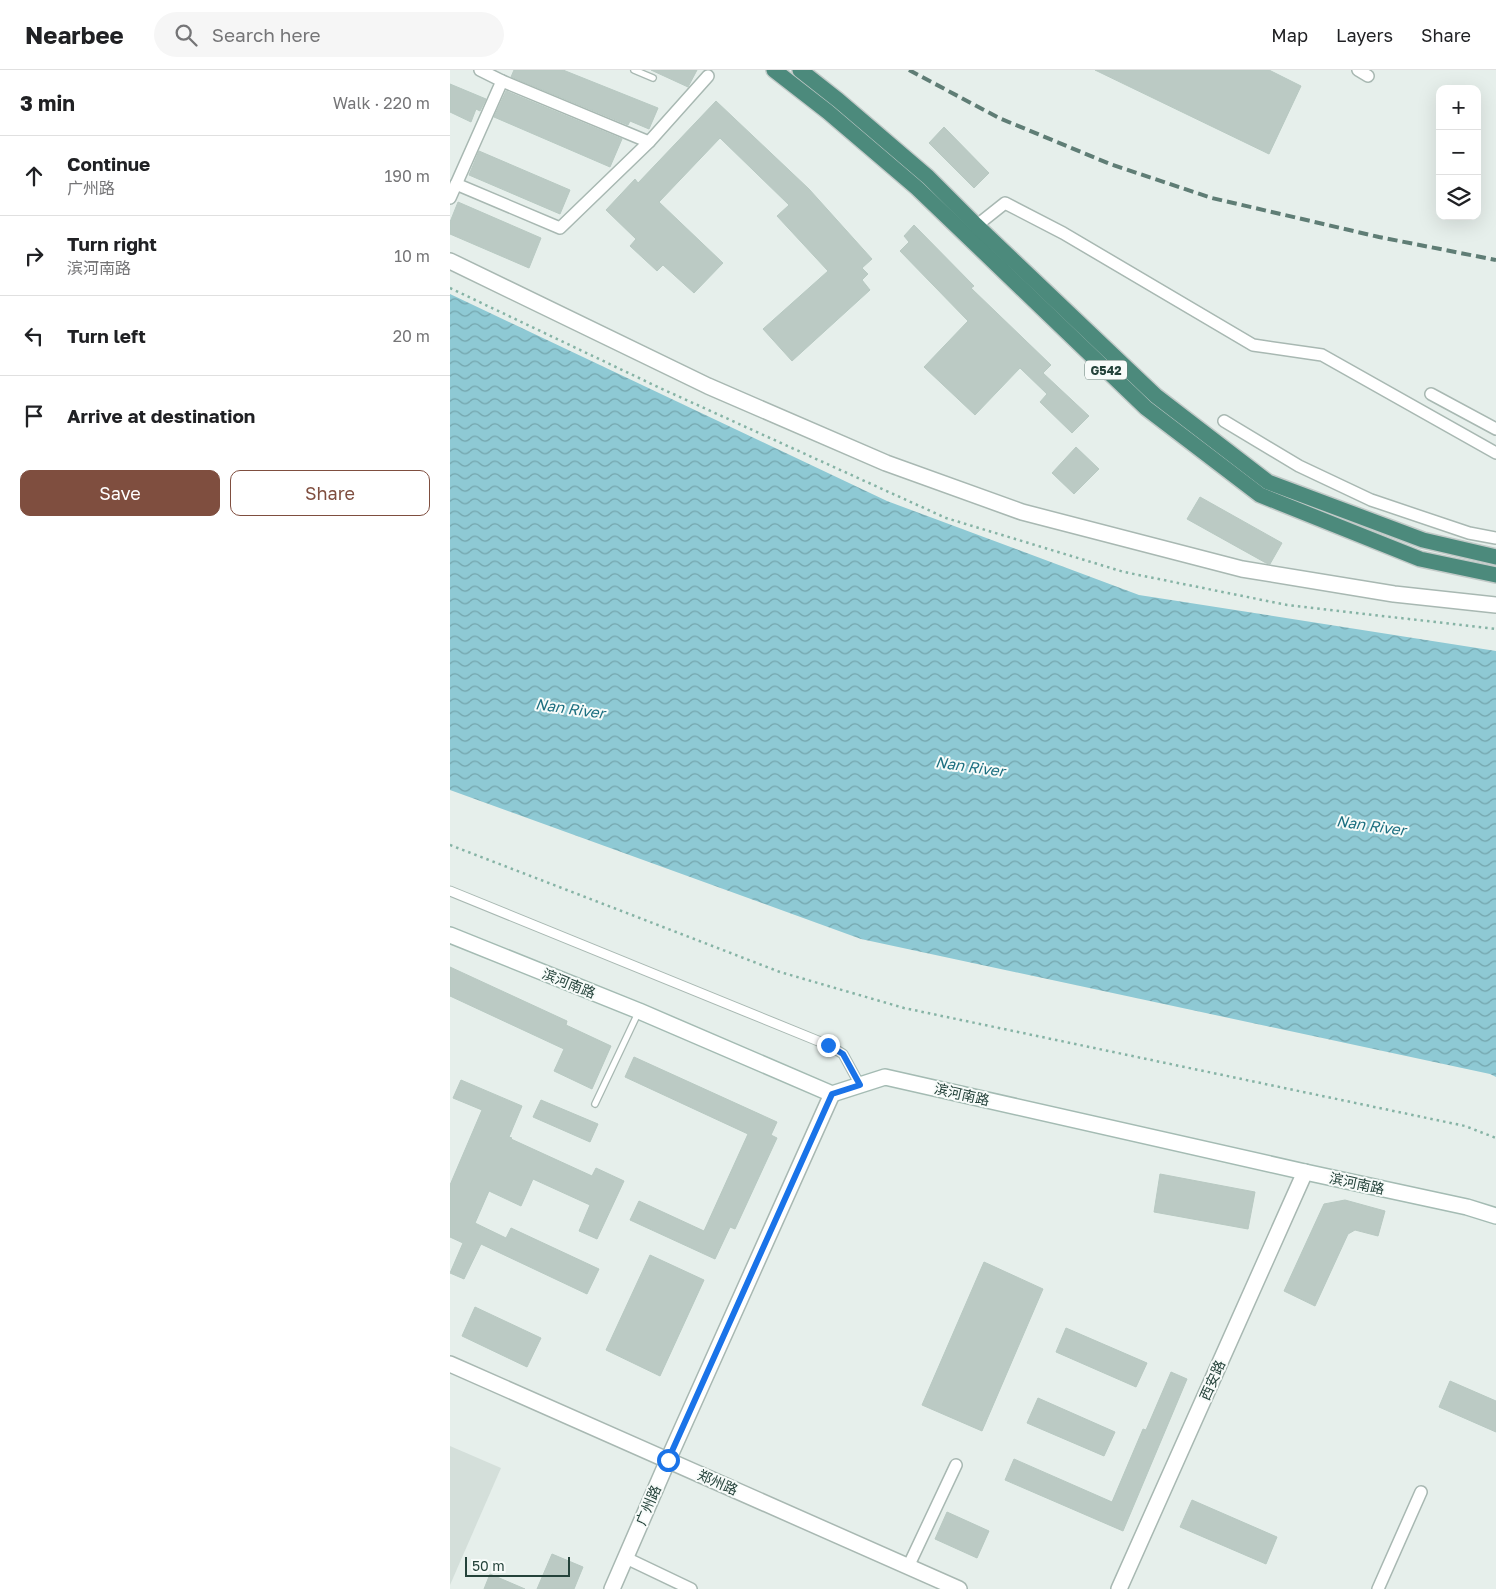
<!DOCTYPE html>
<html lang="en">
<head>
<meta charset="utf-8">
<style>
	body { margin:0; font-family:"Golos Text","Noto Sans SC",sans-serif; background:#f6f6f6; color:#202124 }
	.controls { position:absolute; right:15px; top:15px; display:grid; overflow:hidden; border-radius:10px; box-shadow:0 5px 20px #0002 }
	.controls button { width:45px; height:45px; display:grid; place-items:center; padding:0; border:0; border-bottom:1px solid #e0e0e0; background:#fff; color:#202124; font:25px sans-serif }
	.scale { position:absolute; left:15px; bottom:12px; width:105px; box-sizing:border-box; padding-left:5px; border:2px solid #24423a; border-top:0; font-size:14px; line-height:18px; white-space:nowrap; color:#24423a; -webkit-text-stroke:4px #f7fbf9; paint-order:stroke }
	.stop { position:absolute; width:15px; height:15px; margin:-11px; border:4px solid #1a73e8; border-radius:50%; background:#fff }
	.stop.end { background:#1a73e8; border-color:#fff; box-shadow:0 1px 5px #0008 }
	.list { margin:0; padding:0; list-style:none }
	h2 { display:flex; justify-content:space-between; align-items:center; height:65px; margin:0; padding:0 20px; font-size:21px }
	h2 small { font-size:16px; font-weight:400; color:#757577 }
	.list li { display:grid; grid-template-columns:32px 1fr auto; gap:15px; align-items:center; box-sizing:border-box; height:80px; padding:0 20px; border-top:1px solid #e0e0e0 }
	.list b { display:block; font-size:19px; white-space:nowrap }
	.list p { margin:0; font-size:16px; white-space:nowrap; color:#757577 }
	.list em { font-size:16px; font-style:normal; color:#757577 }
	.actions { display:flex; gap:10px; padding:15px 20px }
	.actions a { flex:1; padding:11px 0; border:1px solid #7f4e3f; border-radius:10px; text-align:center; font-size:18px; color:#7f4e3f }
	.actions .main { background:#7f4e3f; color:#fff }
	.icon { flex:none; width:28px; height:28px; fill:none; stroke:currentColor; stroke-width:2; stroke-linecap:round; stroke-linejoin:round }
	.map { position:relative; flex:none; width:1046px; height:1519px; overflow:hidden }
	header { display:flex; align-items:center; gap:30px; box-sizing:border-box; height:70px; padding:0 25px; background:#fff; border-bottom:1px solid #e0e0e0 }
	header strong { font-size:24px }
	nav { display:flex; gap:28px; margin-inline-start:auto; font-size:18px }
	.search { width:350px; height:45px; background:#f6f6f6; display:flex; align-items:center; gap:12px; box-sizing:border-box; padding:0 18px; border-radius:28px; color:#757577; font-size:19px }
	main { display:flex }
	aside { flex:1; background:#fff }
	.map>svg:first-child { display:block }
	.built { fill:#d4dfda }
	.water { fill:url(#water-waves) }
	.building { fill:#bbcac4; stroke:#b8c9c2 }
	.lines { fill:none; stroke-linecap:round; stroke-linejoin:round }
	.service-casing { stroke:#a8b8b2; stroke-width:8 }
	.pedestrian-casing { stroke:#a8b8b2; stroke-width:11 }
	.minor-casing { stroke:#a8b8b2; stroke-width:14 }
	.tertiary-casing { stroke:#a8b8b2; stroke-width:18 }
	.secondary-casing { stroke:#a4bbb3; stroke-width:18 }
	.trunk-casing { stroke:#c2cac8; stroke-width:18 }
	.path { stroke:#86b3a5; stroke-width:2.5; stroke-dasharray:2.5 4; stroke-linecap:butt }
	.service { stroke:#fff; stroke-width:5.5 }
	.pedestrian { stroke:#fff; stroke-width:9 }
	.minor { stroke:#fff; stroke-width:11 }
	.tertiary { stroke:#fff; stroke-width:15 }
	.secondary { stroke:#fff; stroke-width:15 }
	.trunk { stroke:#4c8a7c; stroke-width:15 }
	.rail { stroke:#5f7d75; stroke-width:4; stroke-dasharray:10 5; stroke-linecap:butt }
	.route { stroke:#1a73e8; stroke-width:6 }
	.labels { text-anchor:middle; dominant-baseline:central; stroke-width:4; stroke-linejoin:round; paint-order:stroke }
	.shield { fill:#f7fbf9; stroke:#637a73; stroke-width:1 }
	.shield-label { font-size:12px; font-weight:bold; fill:#24423a }
	.street-label { font-size:14px; fill:#24423a; stroke:#f7fbf9 }
	.water-label { font-size:15px; font-style:italic; fill:#1c6f80; stroke:#f7fbf9 }
</style>
</head>
<body>
<header>
<strong>Nearbee</strong>
<div class="search"><svg class="icon" aria-label="search" viewBox="0 0 24 24"><circle cx="10" cy="10" r="6"/><path d="M15 15l6 6"/></svg>Search here</div>
<nav><a>Map</a><a>Layers</a><a>Share</a></nav>
</header>
<main>
<aside>
<h2>3 min<small>Walk · 220 m</small></h2>
<ul class="list">
<li><svg class="icon" aria-label="ahead" viewBox="0 0 24 24"><path d="M12 20V5M6 11l6-6 6 6"/></svg><div><b>Continue</b><p>广州路</p></div><em>190 m</em></li>
<li><svg class="icon" aria-label="right" viewBox="0 0 24 24"><path d="M7 20v-9h11M14 6l5 5-5 5"/></svg><div><b>Turn right</b><p>滨河南路</p></div><em>10 m</em></li>
<li><svg class="icon" aria-label="left" viewBox="0 0 24 24"><path d="M17 20v-9H6M10 6l-5 5 5 5"/></svg><div><b>Turn left</b></div><em>20 m</em></li>
<li><svg class="icon" aria-label="arrive" viewBox="0 0 24 24"><path d="M6 21V4h12l-3 4 3 4H6"/></svg><div><b>Arrive at destination</b></div></li>
</ul>
<div class="actions"><a class="main">Save</a><a>Share</a></div>
</aside>
<div class="map">
<svg width="1046" height="1519" viewBox="0 0 1046 1519">
	<defs>
		<pattern id="water-waves" width="16" height="10" patternUnits="userSpaceOnUse" patternTransform="scale(1.25)"><rect width="16" height="10" fill="#8ec9d4"/><path d="M0 5q4-4 8 0t8 0" fill="none" stroke="#74a5ad"/></pattern>
	</defs>
	<rect width="100%" height="100%" fill="#e6efeb"/>
	<path class="built" d="M 0,1376 L 51,1398 L 0,1515 Z"/>
	<path class="water" d="M 0,224 L 437,431 L 689,525 L 1046,581 L 1046,1007 L 1040,1004 L 411,869 L 0,720 Z"/>
	<g class="building">
		<path d="M 64,0 L 113,0 L 208,38 L 199,59 L 180,51 L 178,55 L 61,7 Z"/>
		<path d="M 201,0 L 247,0 L 238,17 Z"/>
		<path d="M 645,0 L 819,0 L 851,16 L 819,84 Z"/>
		<path d="M 0,14 L 36,29 L 30,41 L 26,39 L 21,52 L 0,42 Z"/>
		<path d="M 56,21 L 172,69 L 160,97 L 44,47 Z"/>
		<path d="M 266,31 L 359,119 L 422,189 L 412,198 L 418,204 L 412,210 L 420,220 L 342,291 L 313,259 L 378,201 L 327,146 L 339,135 L 270,68 L 209,132 L 273,193 L 244,223 L 213,195 L 207,201 L 180,176 L 186,169 L 156,140 L 185,109 L 188,113 Z"/>
		<path d="M 494,57 L 539,103 L 524,118 L 479,73 Z"/>
		<path d="M 29,81 L 120,120 L 110,144 L 19,105 Z"/>
		<path d="M 8,132 L 91,168 L 79,198 L 0,164 L 0,152 Z"/>
		<path d="M 464,155 L 524,216 L 521,218 L 601,295 L 593,303 L 639,346 L 622,363 L 590,332 L 597,324 L 570,298 L 525,345 L 474,297 L 518,251 L 450,181 L 459,172 L 454,166 Z"/>
		<path d="M 626,377 L 649,399 L 624,424 L 602,403 Z"/>
		<path d="M 750,427 L 832,473 L 820,494 L 816,493 L 737,449 Z"/>
		<path d="M 0,897 L 117,951 L 116,955 L 161,976 L 142,1019 L 104,1001 L 114,979 L 0,926 Z"/>
		<path d="M 184,987 L 327,1052 L 321,1065 L 327,1068 L 285,1159 L 280,1157 L 265,1189 L 180,1150 L 189,1131 L 254,1161 L 298,1064 L 175,1007 Z"/>
		<path d="M 11,1010 L 72,1036 L 59,1067 L 62,1068 L 61,1069 L 142,1106 L 146,1098 L 174,1111 L 147,1169 L 129,1161 L 140,1135 L 83,1109 L 71,1136 L 39,1121 L 25,1153 L 56,1168 L 61,1158 L 149,1199 L 137,1224 L 31,1174 L 14,1209 L 0,1203 L 13,1173 L 0,1167 L 0,1115 L 32,1040 L 3,1028 Z"/>
		<path d="M 91,1030 L 148,1054 L 140,1072 L 83,1047 Z"/>
		<path d="M 710,1104 L 805,1122 L 798,1159 L 704,1142 Z"/>
		<path d="M 895,1130 L 935,1141 L 928,1166 L 905,1160 L 898,1164 L 865,1236 L 834,1221 L 874,1134 Z"/>
		<path d="M 200,1185 L 254,1210 L 210,1306 L 156,1280 Z"/>
		<path d="M 534,1192 L 593,1219 L 532,1361 L 472,1335 Z"/>
		<path d="M 25,1237 L 91,1268 L 77,1297 L 12,1266 Z"/>
		<path d="M 616,1258 L 697,1293 L 686,1317 L 606,1282 Z"/>
		<path d="M 721,1302 L 737,1309 L 673,1461 L 555,1410 L 564,1389 L 662,1432 L 693,1359 L 696,1360 Z"/>
		<path d="M 1000,1311 L 1046,1331 L 1046,1362 L 989,1337 Z"/>
		<path d="M 588,1328 L 665,1362 L 654,1386 L 577,1353 Z"/>
		<path d="M 742,1430 L 827,1467 L 816,1494 L 730,1457 Z"/>
		<path d="M 497,1442 L 539,1461 L 527,1488 L 485,1469 Z"/>
		<path d="M 102,1484 L 133,1497 L 124,1519 L 87,1519 Z"/>
		<path d="M 40,1504 L 75,1519 L 34,1519 Z"/>
	</g>
	<g class="lines">
		<defs>
			<g id="service">
				<path d="M 184,0 L 203,8"/>
				<path d="M 145,1034 L 189,941"/>
			</g>
			<path id="pedestrian" d="M 0,821 L 378,975 L 393,984 L 410,1015"/>
			<g id="minor">
				<path d="M 30,0 L 52,11 L 199,72"/>
				<path d="M 908,0 L 918,6"/>
				<path d="M 6,114 L 110,158 L 199,72 L 258,6"/>
				<path d="M 0,128 L 52,11"/>
				<path d="M 521,160 L 555,133 L 613,163 L 803,275 L 872,285 L 1046,383"/>
				<path d="M 981,324 L 1046,359"/>
				<path d="M 774,351 L 849,396 L 921,430 L 1019,463 L 1046,468"/>
				<path d="M 176,1488 L 241,1519"/>
				<path d="M 458,1497 L 506,1395"/>
				<path d="M 928,1519 L 971,1422"/>
			</g>
			<g id="tertiary">
				<path d="M 0,191 L 258,316 L 436,393 L 572,442 L 792,499 L 944,524 L 1046,535"/>
				<path d="M 0,1294 L 509,1519"/>
				<path d="M 162,1519 L 218,1390 L 382,1024"/>
				<path d="M 669,1519 L 855,1102"/>
			</g>
			<path id="secondary" d="M 0,865 L 189,941 L 382,1024 L 435,1007 L 855,1102 L 1017,1137 L 1046,1146"/>
			<g id="trunk">
				<path d="M 324,0 L 378,42 L 467,118 L 696,338 L 810,425 L 970,489 L 1046,505"/>
				<path d="M 350,0 L 388,30 L 478,107 L 526,155 L 706,326 L 818,412 L 973,470 L 1046,487"/>
			</g>
		</defs>
		<use href="#service" class="service-casing"/>
		<use href="#pedestrian" class="pedestrian-casing"/>
		<use href="#minor" class="minor-casing"/>
		<use href="#tertiary" class="tertiary-casing"/>
		<use href="#secondary" class="secondary-casing"/>
		<use href="#trunk" class="trunk-casing"/>
		<g class="path">
			<path d="M 0,218 L 210,318 L 496,448 L 674,502 L 837,535 L 1046,559"/>
			<path d="M 0,775 L 330,902 L 454,938 L 1015,1056 L 1046,1068"/>
		</g>
		<use href="#service" class="service"/>
		<use href="#pedestrian" class="pedestrian"/>
		<use href="#minor" class="minor"/>
		<use href="#tertiary" class="tertiary"/>
		<use href="#secondary" class="secondary"/>
		<use href="#trunk" class="trunk"/>
		<path class="rail" d="M 459,0 L 549,48 L 660,94 L 762,128 L 929,167 L 1046,190"/>
	</g>
	<g class="lines">
		<path class="route" d="M 218,1390 L 382,1024 L 410,1015 L 393,984 L 378,975"/>
	</g>
	<g class="labels">
		<rect class="shield" x="635" y="290.5" width="42" height="19" rx="4"/>
		<g class="shield-label">
			<text x="656" y="300">G542</text>
		</g>
		<g class="street-label">
			<text transform="translate(119 913) rotate(22)">滨河南路</text>
			<text transform="translate(512 1024) rotate(13)">滨河南路</text>
			<text transform="translate(907 1113) rotate(12)">滨河南路</text>
			<text transform="translate(762 1310) rotate(-66)">西安路</text>
			<text transform="translate(268 1412) rotate(24)">郑州路</text>
			<text transform="translate(198 1435) rotate(-67)">广州路</text>
		</g>
		<g class="water-label">
			<text transform="translate(120 638) rotate(8)">Nan River</text>
			<text transform="translate(520 696) rotate(8)">Nan River</text>
			<text transform="translate(921 755) rotate(8)">Nan River</text>
		</g>
	</g>
</svg>
<div class="controls">
<button>+</button>
<button>−</button>
<button><svg class="icon" aria-label="layers" viewBox="0 0 24 24"><path d="M12 4l9 5-9 5-9-5zM3 14l9 5 9-5"/></svg></button>
</div>
<div class="scale">50 m</div>
<div class="stop" style="left:218px;top:1390px"></div>
<div class="stop end" style="left:378px;top:975px"></div>
</div>
</main>
</body>
</html>
